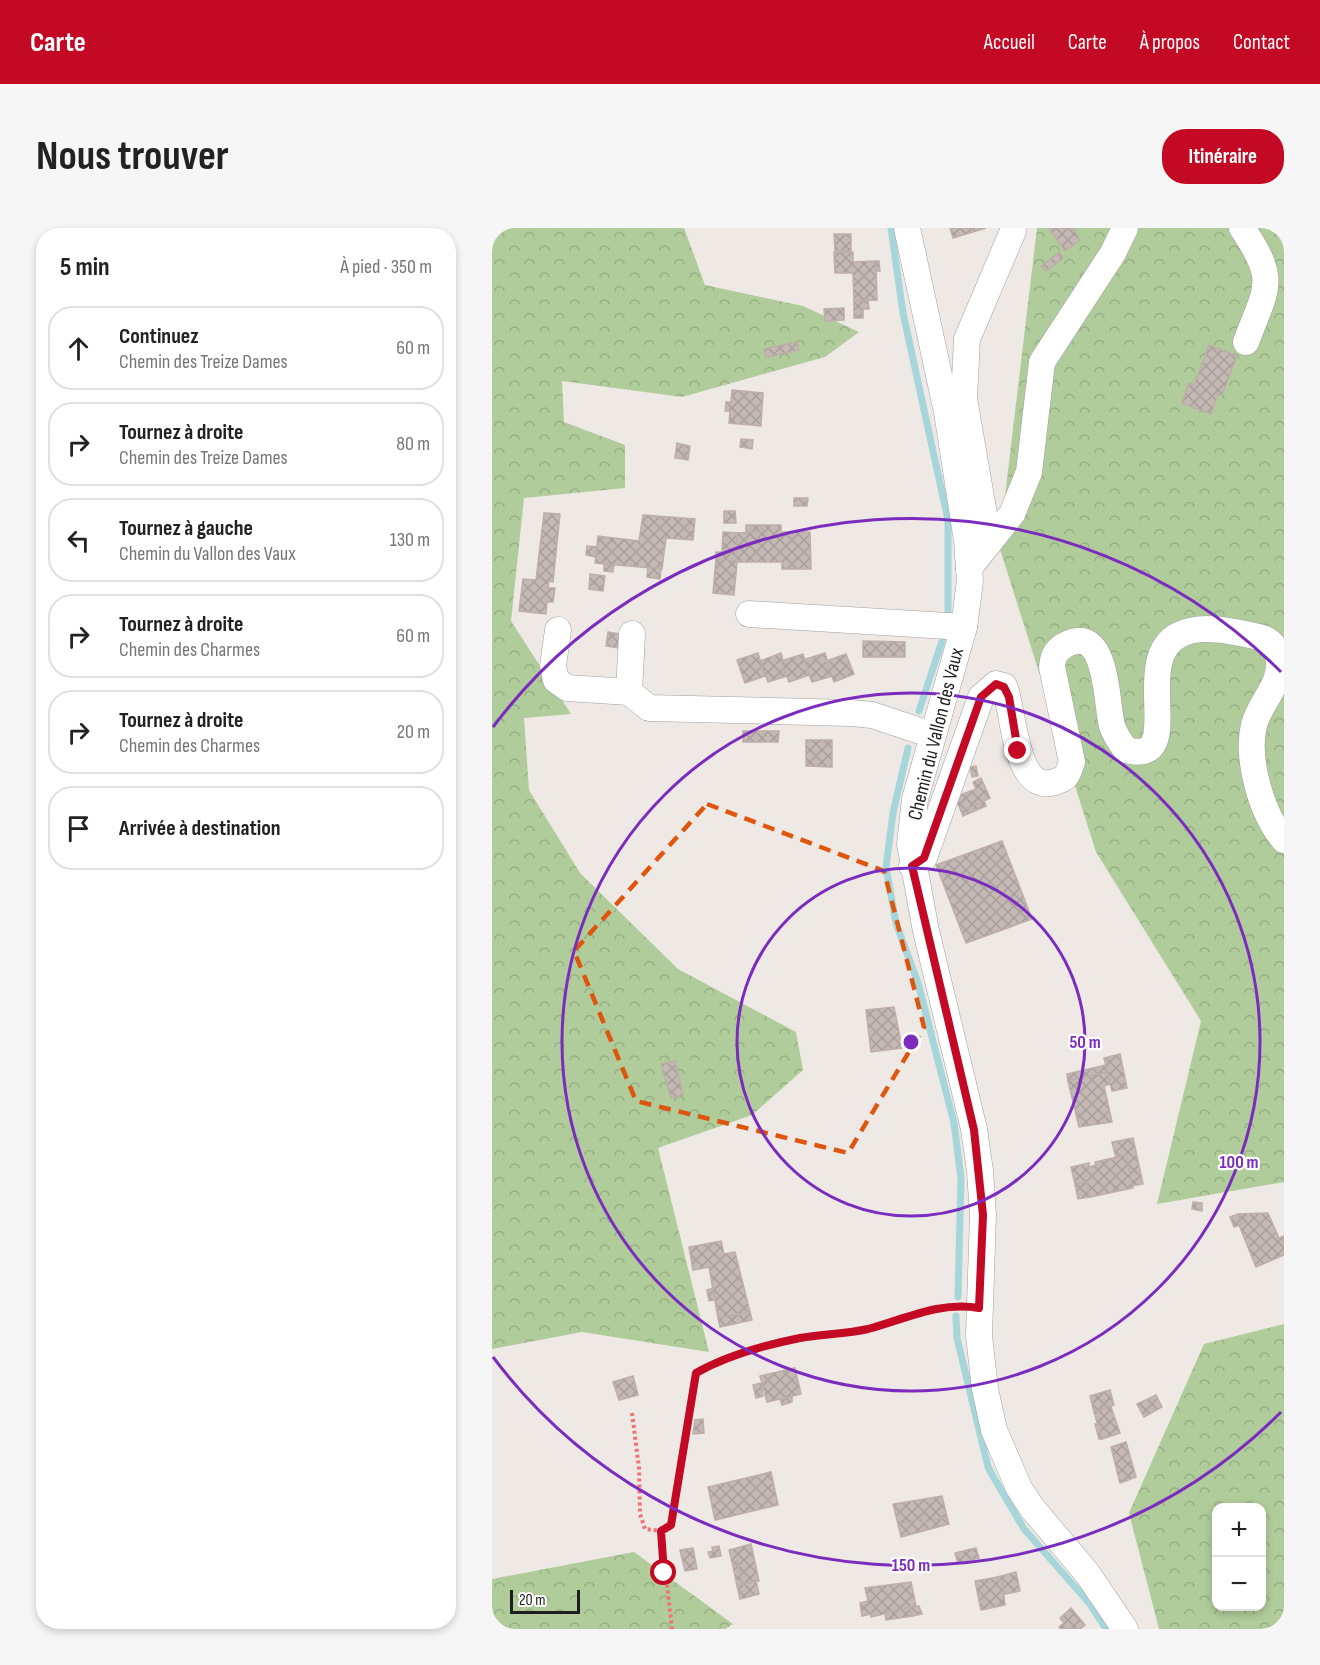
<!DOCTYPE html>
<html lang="fr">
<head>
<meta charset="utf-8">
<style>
	body { margin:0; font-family:"Sofia Sans Condensed",sans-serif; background:#f6f6f6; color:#222 }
	.controls { position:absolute; right:18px; bottom:18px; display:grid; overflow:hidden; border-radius:12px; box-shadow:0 3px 9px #0003 }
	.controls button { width:54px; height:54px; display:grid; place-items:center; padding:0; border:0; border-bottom:2px solid #e0e0e0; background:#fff; color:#222; font:30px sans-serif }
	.scale { position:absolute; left:18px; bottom:15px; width:70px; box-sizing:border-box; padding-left:6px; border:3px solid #1e1e1e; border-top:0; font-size:16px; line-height:21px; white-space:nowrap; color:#1e1e1e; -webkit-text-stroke:4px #fff; paint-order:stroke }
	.stop { position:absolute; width:18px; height:18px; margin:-14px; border:4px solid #c30923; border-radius:50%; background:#fff }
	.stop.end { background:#c30923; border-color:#fff; box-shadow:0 2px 6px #0008 }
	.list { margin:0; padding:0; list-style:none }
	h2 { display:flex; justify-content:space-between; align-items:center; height:78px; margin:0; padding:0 24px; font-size:26px }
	h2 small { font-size:20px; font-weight:400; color:#767676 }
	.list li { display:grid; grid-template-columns:39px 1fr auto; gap:18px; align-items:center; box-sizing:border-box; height:84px; margin:0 12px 12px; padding:0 12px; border:2px solid #e0e0e0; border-radius:24px }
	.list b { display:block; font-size:22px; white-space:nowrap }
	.list p { margin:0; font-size:20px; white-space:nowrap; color:#767676 }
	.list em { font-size:20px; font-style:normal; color:#767676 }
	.icon { flex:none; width:33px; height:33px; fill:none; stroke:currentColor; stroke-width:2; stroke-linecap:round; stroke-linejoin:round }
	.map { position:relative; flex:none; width:792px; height:1401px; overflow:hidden; border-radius:24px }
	header { display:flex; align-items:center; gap:36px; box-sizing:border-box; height:84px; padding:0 30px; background:#c30923; color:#fff }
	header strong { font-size:28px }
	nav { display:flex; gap:33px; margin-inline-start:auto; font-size:21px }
	.intro { display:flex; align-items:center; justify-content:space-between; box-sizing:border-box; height:144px; padding:0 36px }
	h1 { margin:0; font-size:42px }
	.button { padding:15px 27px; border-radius:24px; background:#c30923; color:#fff; font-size:21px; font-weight:700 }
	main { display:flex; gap:36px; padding:0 36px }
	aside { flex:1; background:#fff; border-radius:24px; box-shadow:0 3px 9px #0003 }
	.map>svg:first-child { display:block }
	.forest { fill:url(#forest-crowns); fill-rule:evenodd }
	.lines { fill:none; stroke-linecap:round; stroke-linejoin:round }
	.stream { stroke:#a6d6da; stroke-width:7 }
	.building { fill:url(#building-cross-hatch); stroke:#bfaea7; stroke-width:1.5 }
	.minor-casing { stroke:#9f9f9f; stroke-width:27 }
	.path { stroke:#f37075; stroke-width:4; stroke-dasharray:3 3; stroke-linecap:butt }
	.minor { stroke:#fff; stroke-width:26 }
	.route { stroke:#c30923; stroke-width:8 }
	.marked { fill:none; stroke:#de560d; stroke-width:4.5; stroke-dasharray:12 8; stroke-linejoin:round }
	.ring { fill:none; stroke:#7b2cbf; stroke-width:3 }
	.labels { text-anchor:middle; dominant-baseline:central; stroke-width:4.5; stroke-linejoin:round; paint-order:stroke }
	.street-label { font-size:20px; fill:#1e1e1e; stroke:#fff }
	.centre { fill:#7b2cbf; stroke:#fff; stroke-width:3 }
	.ring-label { font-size:18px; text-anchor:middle; font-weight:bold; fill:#7b2cbf; stroke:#fff; stroke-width:4.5; stroke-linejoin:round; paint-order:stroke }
</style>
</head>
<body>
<header>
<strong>Carte</strong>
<nav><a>Accueil</a><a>Carte</a><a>À propos</a><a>Contact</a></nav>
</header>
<div class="intro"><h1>Nous trouver</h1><a class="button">Itinéraire</a></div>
<main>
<aside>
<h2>5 min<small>À pied · 350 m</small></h2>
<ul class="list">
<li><svg class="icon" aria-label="ahead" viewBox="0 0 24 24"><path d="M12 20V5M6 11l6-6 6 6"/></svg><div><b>Continuez</b><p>Chemin des Treize Dames</p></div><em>60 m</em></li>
<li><svg class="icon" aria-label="right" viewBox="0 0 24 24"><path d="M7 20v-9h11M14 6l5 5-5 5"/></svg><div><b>Tournez à droite</b><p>Chemin des Treize Dames</p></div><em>80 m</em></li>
<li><svg class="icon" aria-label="left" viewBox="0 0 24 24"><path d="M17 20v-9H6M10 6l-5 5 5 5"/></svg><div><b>Tournez à gauche</b><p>Chemin du Vallon des Vaux</p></div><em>130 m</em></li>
<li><svg class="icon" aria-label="right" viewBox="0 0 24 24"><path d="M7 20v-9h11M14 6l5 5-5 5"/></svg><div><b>Tournez à droite</b><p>Chemin des Charmes</p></div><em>60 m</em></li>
<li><svg class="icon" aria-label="right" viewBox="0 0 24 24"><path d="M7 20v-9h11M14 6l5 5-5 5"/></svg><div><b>Tournez à droite</b><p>Chemin des Charmes</p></div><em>20 m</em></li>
<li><svg class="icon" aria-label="arrive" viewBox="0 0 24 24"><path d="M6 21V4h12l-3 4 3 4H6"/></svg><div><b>Arrivée à destination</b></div></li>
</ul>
</aside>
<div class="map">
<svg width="792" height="1401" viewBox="0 0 792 1401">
	<defs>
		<pattern id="forest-crowns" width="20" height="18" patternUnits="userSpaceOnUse" patternTransform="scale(1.5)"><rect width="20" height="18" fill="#b0cc9a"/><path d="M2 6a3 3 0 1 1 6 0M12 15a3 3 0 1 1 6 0" fill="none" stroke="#97af84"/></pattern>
		<pattern id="building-cross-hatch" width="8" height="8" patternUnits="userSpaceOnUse" patternTransform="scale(1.5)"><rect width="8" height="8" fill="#c3b8b4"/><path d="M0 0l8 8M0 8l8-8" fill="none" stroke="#a79e9a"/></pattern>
	</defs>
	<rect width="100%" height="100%" fill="#eee9e4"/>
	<g class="forest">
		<path d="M 0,0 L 192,0 L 213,57 L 311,78 L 367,104 L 333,129 L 190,169 L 70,153 L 72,194 L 133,217 L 133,260 L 32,270 L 19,393 L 79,486 L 32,490 L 37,562 L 88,645 L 186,741 L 304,804 L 311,842 L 260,887 L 166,920 L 217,1124 L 90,1104 L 0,1121 Z"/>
		<path d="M 545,0 L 792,0 L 792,954 L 665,976 L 709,793 L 604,624 L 507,318 Z"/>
		<path d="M 792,1096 L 792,1401 L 667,1401 L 637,1285 L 712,1116 ZM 724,1280 L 770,1280 L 770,1378 L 724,1378 Z"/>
		<path d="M 142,1324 L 241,1396 L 233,1401 L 0,1401 L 0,1351 Z"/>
	</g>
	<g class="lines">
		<g class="stream">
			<path d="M 399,0 L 411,85 L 456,292 L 456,386"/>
			<path d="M 427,483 L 450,413"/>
			<path d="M 416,520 L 401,585 L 394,639 L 404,695 L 426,755 L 462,895 L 469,950 L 466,1069"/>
			<path d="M 464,1088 L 465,1110 L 496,1239 L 502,1250 L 532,1301 L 598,1376 L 614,1401"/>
		</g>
	</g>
	<g class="building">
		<path d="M 458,0 L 494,0 L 461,10 Z"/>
		<path d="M 557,0 L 581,0 L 588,12 L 573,23 Z"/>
		<path d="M 342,6 L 359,6 L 359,23 L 343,23 Z"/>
		<path d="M 342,24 L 361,24 L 361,34 L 384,33 L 385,72 L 362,73 L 361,45 L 343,45 Z"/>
		<path d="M 567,24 L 571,30 L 554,43 L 550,38 Z"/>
		<path d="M 384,33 L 387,33 L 388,43 L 384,43 Z"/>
		<path d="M 376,72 L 377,81 L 371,81 L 371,90 L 362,90 L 362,73 Z"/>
		<path d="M 352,80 L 352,92 L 333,93 L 332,81 Z"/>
		<path d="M 305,114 L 307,122 L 274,129 L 272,121 Z"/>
		<path d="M 717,117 L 745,128 L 730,167 L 726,166 L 719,186 L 690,175 L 697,155 L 702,157 Z"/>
		<path d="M 240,162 L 271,165 L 269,198 L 237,195 L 238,183 L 233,183 L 234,174 L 239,174 Z"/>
		<path d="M 249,211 L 261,212 L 260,221 L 248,219 Z"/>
		<path d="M 185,215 L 193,217 L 191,231 L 183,230 Z"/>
		<path d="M 193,217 L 198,218 L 196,232 L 191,231 Z"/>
		<path d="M 302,270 L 316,270 L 315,278 L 302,278 Z"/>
		<path d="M 232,283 L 243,283 L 244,295 L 232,295 Z"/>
		<path d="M 52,285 L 68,286 L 61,354 L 57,353 L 56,360 L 63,360 L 61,374 L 55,374 L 54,386 L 27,383 L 31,351 L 44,352 Z"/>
		<path d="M 151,287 L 203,291 L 201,312 L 174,310 L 170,341 L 103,335 L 106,308 L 147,313 Z"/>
		<rect x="254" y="297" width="16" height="7"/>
		<path d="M 270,297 L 289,297 L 289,304 L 318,304 L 319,341 L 290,341 L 290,334 L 245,334 L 242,367 L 221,365 L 224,331 L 244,333 L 245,305 L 270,304 Z"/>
		<path d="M 231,304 L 245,305 L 244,333 L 224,331 L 224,324 L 230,324 Z"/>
		<path d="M 95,318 L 105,319 L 104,329 L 94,327 Z"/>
		<path d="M 112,336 L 122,337 L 121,344 L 112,343 Z"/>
		<path d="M 156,339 L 169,340 L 168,351 L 155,349 Z"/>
		<path d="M 98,346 L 113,348 L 111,363 L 97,361 Z"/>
		<path d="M 116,404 L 134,407 L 132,421 L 114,418 Z"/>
		<path d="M 371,413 L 413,414 L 413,429 L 371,429 Z"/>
		<path d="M 266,425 L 273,448 L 253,455 L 245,432 Z"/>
		<path d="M 289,425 L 295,448 L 276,454 L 268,433 Z"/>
		<path d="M 333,425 L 340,448 L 320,454 L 311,432 Z"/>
		<path d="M 311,426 L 317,447 L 297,454 L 289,433 Z"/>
		<path d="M 354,426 L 362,446 L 342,454 L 334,433 Z"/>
		<path d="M 251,503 L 287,503 L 286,514 L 251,514 Z"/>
		<path d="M 314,512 L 340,512 L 340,539 L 314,538 Z"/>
		<path d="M 484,538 L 486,548 L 480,549 L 478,539 Z"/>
		<path d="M 489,550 L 498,570 L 469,583 L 463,569 L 484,561 L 481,554 Z"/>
		<path d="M 492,573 L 494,578 L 471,588 L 469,583 Z"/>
		<path d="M 510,613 L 540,691 L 474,715 L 444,637 Z"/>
		<path d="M 402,779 L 410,820 L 379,824 L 374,782 Z"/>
		<path d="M 628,826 L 635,860 L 620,863 L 612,830 Z"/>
		<path d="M 183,833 L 191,867 L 179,870 L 169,836 Z"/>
		<path d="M 614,837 L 615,844 L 576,853 L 575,846 Z"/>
		<path d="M 615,844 L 618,856 L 612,858 L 620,894 L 587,899 L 576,853 Z"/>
		<path d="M 641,910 L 651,956 L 640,958 L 634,927 L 624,930 L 620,914 Z"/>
		<path d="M 634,927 L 641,960 L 598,969 L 595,954 L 583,956 L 579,939 L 597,935 L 597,939 L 604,937 L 603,934 Z"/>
		<path d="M 595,954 L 598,969 L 586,971 L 583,956 Z"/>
		<path d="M 701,974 L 710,975 L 710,983 L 700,981 Z"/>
		<path d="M 776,985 L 787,1010 L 792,1008 L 792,1027 L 764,1039 L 747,997 L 750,996 L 746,986 Z"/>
		<path d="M 746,986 L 750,996 L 742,999 L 738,989 Z"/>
		<path d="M 229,1013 L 232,1026 L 243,1024 L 258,1084 L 226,1090 L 217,1039 L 201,1042 L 197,1019 Z"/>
		<path d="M 221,1060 L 223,1072 L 217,1073 L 215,1062 Z"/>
		<path d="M 258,1084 L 260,1092 L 228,1099 L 226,1090 Z"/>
		<path d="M 303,1140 L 309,1166 L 275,1174 L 268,1148 Z"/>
		<path d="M 141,1148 L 146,1167 L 127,1172 L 121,1154 Z"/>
		<path d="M 269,1155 L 271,1168 L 264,1170 L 261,1157 Z"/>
		<path d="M 618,1162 L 622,1177 L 602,1184 L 598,1168 Z"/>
		<path d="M 664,1167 L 670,1179 L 652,1189 L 645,1176 Z"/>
		<path d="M 300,1169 L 300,1174 L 290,1177 L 288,1171 Z"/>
		<path d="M 619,1179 L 628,1205 L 610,1211 L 602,1184 Z"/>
		<path d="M 211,1191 L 212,1205 L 201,1206 L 203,1192 Z"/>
		<path d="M 606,1195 L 610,1211 L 607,1211 L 603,1196 Z"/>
		<path d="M 634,1214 L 644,1249 L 628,1255 L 619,1219 Z"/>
		<path d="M 279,1244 L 286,1277 L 223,1292 L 216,1259 Z"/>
		<path d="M 450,1268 L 455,1289 L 430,1295 L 430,1291 L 406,1296 L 401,1276 Z"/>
		<path d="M 455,1289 L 457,1296 L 409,1309 L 406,1296 L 430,1291 L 430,1295 Z"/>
		<path d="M 259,1316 L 267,1353 L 250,1356 L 245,1333 L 240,1334 L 237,1322 Z"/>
		<path d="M 227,1318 L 229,1328 L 218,1330 L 216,1324 L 221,1323 L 220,1319 Z"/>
		<path d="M 201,1320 L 205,1341 L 193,1343 L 188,1322 Z"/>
		<path d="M 484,1320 L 487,1330 L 466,1335 L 463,1325 Z"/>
		<path d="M 245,1333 L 250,1356 L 245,1358 L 240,1334 Z"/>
		<path d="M 524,1344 L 528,1363 L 513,1366 L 510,1352 L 506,1353 L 505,1349 Z"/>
		<path d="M 505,1349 L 506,1353 L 510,1352 L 513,1377 L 489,1382 L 483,1353 Z"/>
		<path d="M 264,1353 L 267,1366 L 248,1371 L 245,1358 Z"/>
		<path d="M 419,1354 L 424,1378 L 379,1389 L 379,1386 L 370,1388 L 368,1375 L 376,1373 L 373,1360 Z"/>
		<path d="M 427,1378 L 430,1386 L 420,1388 L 419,1379 Z"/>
		<path d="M 419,1379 L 420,1388 L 394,1392 L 393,1384 Z"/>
		<path d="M 579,1380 L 593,1397 L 588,1401 L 569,1401 L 567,1399 L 572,1395 L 568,1390 Z"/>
	</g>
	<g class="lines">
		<defs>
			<g id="minor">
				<path d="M 415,0 L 455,184 L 475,313 L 478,353 L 472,399 L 423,571 L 418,616 L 434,703 L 482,901 L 488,943 L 491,987 L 487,1108 L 493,1161 L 502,1202 L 527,1260 L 540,1280 L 595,1345 L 633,1401"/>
				<path d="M 750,0 C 786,53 775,58 754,114"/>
				<path d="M 497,315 L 472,171 L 475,111 L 521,3"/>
				<path d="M 477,340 L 520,286 L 537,244 L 550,134 L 621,25 L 633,0"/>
				<path d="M 257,386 L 472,399"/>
				<path d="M 66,402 L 61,438 L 64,452 L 75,460 L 137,464"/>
				<path d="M 140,406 L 137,464 L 157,480 L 359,485 L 380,487 L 440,507"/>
				<path d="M 420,638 L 432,630 L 489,469 L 504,456 L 512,458 C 523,481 521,574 568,552 C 576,549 577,542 580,534 L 560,439 C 561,429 563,423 573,417 C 616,393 614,476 620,498 C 623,507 628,514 634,522 C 697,539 637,432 687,407 C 709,395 745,404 767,409 C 777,411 783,418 786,427 C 792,456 769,471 762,497 C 754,531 769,585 792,612"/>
			</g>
		</defs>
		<use href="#minor" class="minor-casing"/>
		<g class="path">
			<path d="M 140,1185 L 147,1240 L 148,1286 L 153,1301 L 169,1303"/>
			<path d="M 169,1303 L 179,1297 L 204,1145 L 222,1135 L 306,1110 L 374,1101 L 417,1087 L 466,1078"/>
			<path d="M 169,1303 L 180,1401"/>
		</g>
		<use href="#minor" class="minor"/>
	</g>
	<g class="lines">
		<path class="route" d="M 172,1345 L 169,1303 L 179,1297 L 204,1145 C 234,1128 273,1117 308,1110 C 330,1106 354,1106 376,1101 C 413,1091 448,1073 487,1080 L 491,987 L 482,902 L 420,638 L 432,630 L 489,469 L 504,456 L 512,459 L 517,469 L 526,523"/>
	</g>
	<path class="marked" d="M 215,576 L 392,643 L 432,799 L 356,925 L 144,873 L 82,723 Z"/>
	<g class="ring">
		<circle cx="419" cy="814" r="174"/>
		<circle cx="419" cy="814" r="349"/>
		<path d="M789 1184A523 523 0 0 1 1 1129M1 499A523 523 0 0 1 789 444"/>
	</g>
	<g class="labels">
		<g class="street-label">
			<text transform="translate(444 506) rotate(-76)">Chemin du Vallon des Vaux</text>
		</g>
	</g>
	<circle cx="419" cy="814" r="9" class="centre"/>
	<g class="ring-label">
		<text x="593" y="820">50 m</text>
		<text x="747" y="940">100 m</text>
		<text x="419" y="1343">150 m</text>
	</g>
</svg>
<div class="controls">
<button>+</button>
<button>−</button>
</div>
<div class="scale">20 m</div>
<div class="stop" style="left:172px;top:1345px"></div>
<div class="stop end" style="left:526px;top:523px"></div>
</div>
</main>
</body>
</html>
